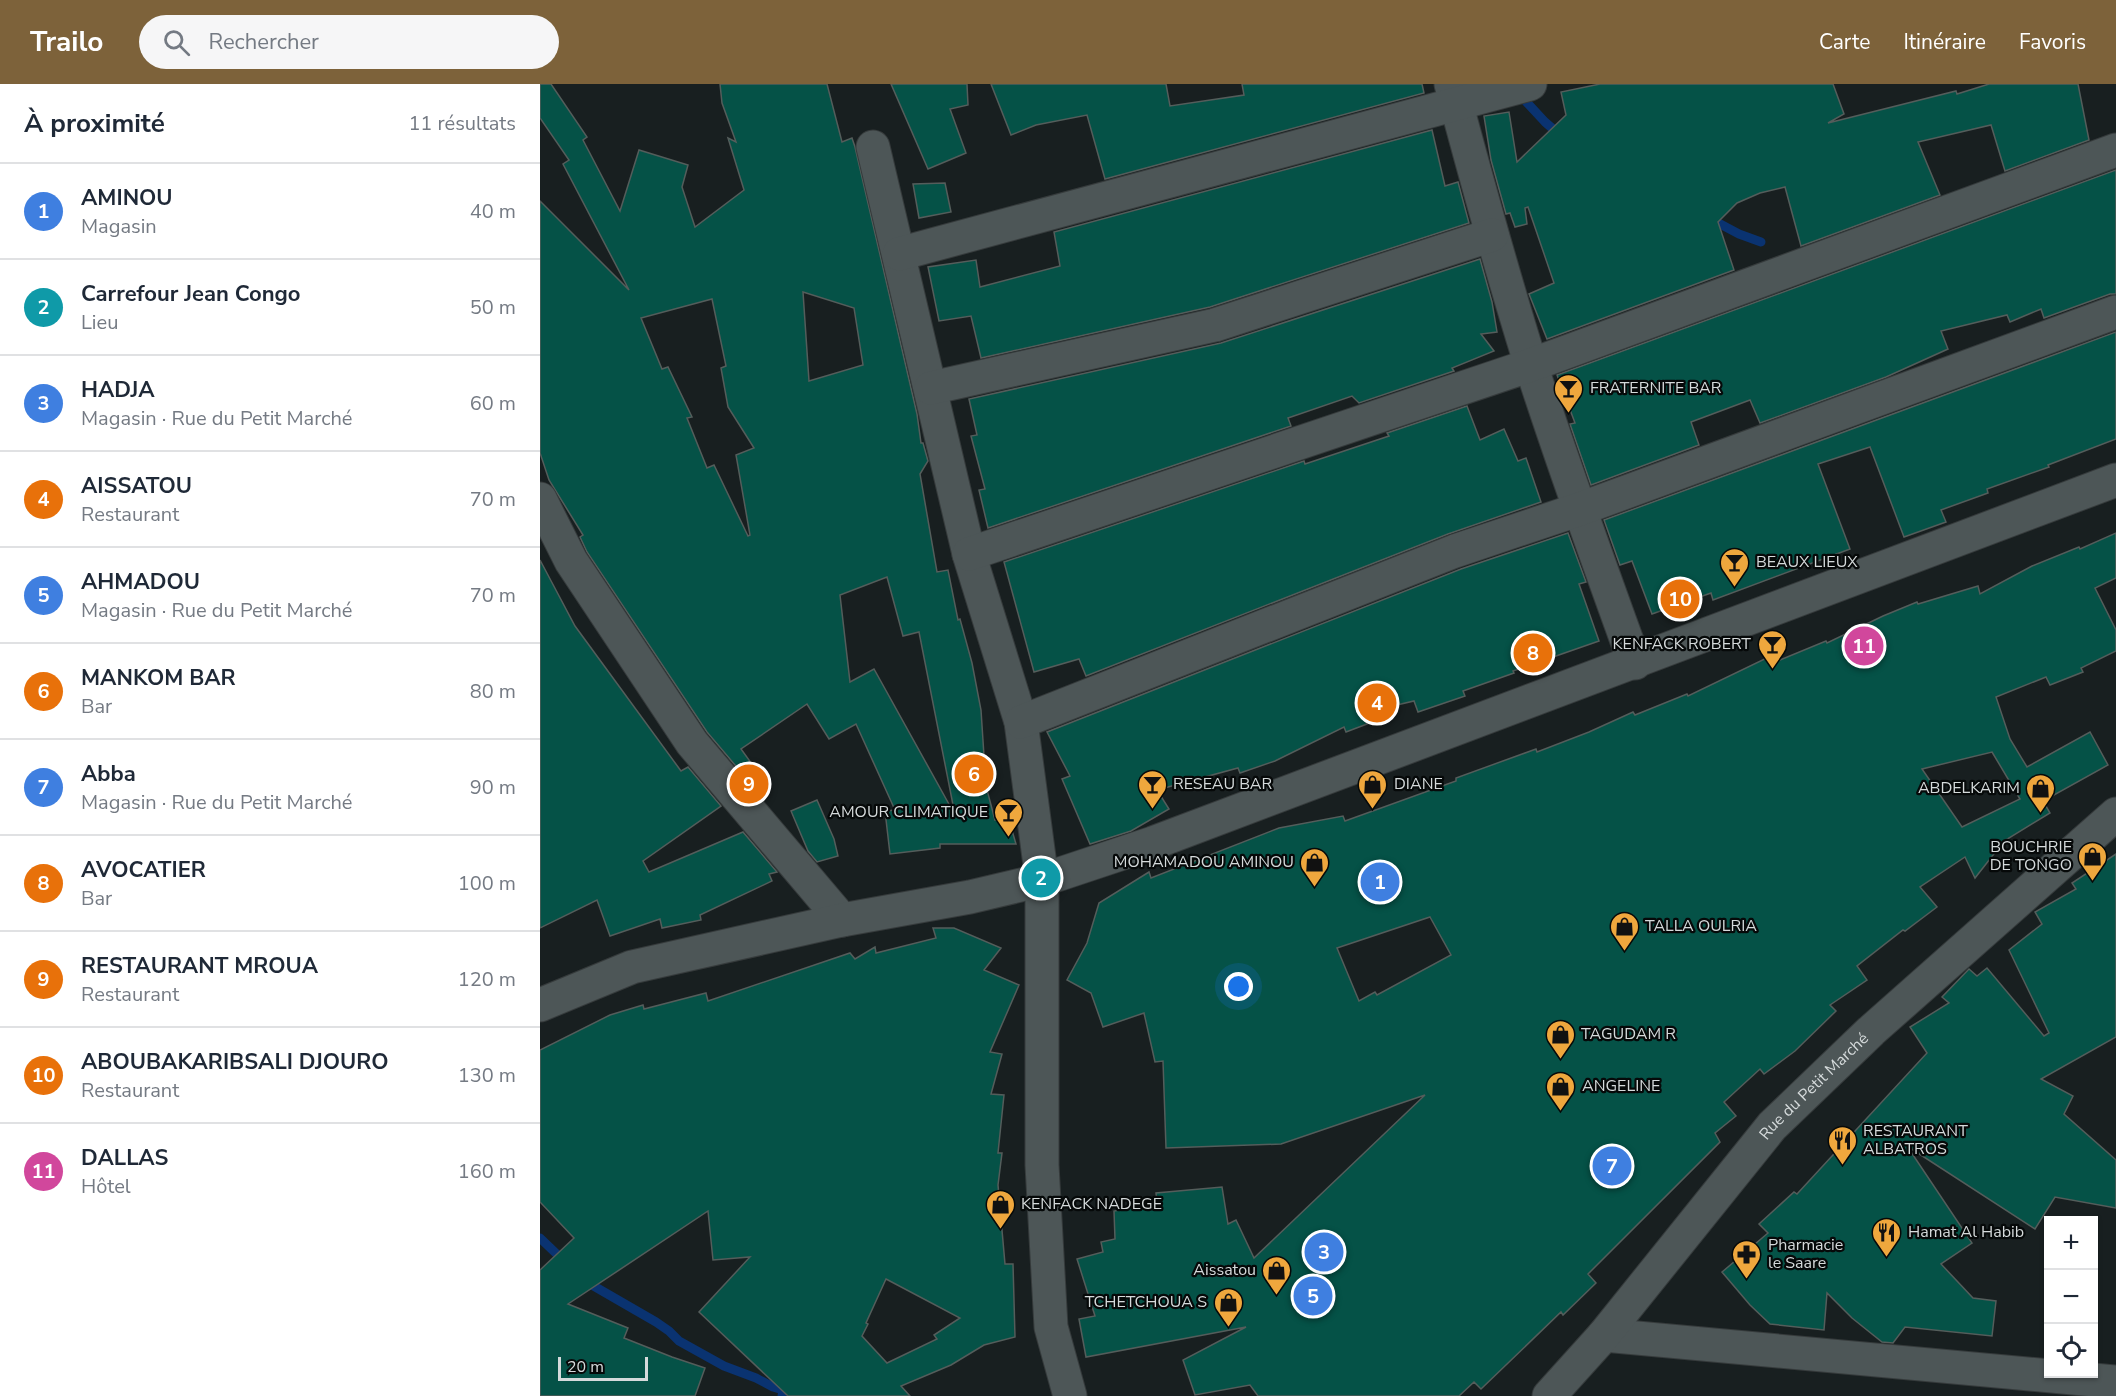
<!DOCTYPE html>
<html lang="fr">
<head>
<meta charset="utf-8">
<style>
	body { margin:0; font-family:"Nunito Sans",sans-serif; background:#f6f6f7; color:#1f2937 }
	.controls { position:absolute; right:18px; bottom:18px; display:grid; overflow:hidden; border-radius:0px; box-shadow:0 2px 4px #0004 }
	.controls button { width:54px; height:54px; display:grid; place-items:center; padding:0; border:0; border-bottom:2px solid #e0e1e3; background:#fff; color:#1f2937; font:30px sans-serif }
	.scale { position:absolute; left:18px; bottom:15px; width:90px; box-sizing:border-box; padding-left:6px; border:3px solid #d5dadb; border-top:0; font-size:16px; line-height:21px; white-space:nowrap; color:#d5dadb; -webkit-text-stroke:4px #060909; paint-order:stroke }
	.you { position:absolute; left:699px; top:903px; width:21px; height:21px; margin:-15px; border:4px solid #fff; border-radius:50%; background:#1a73e8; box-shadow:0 0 0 9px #1a73e833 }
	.badge { display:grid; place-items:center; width:39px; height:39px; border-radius:50%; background:#7d623a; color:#fff; font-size:20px; font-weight:700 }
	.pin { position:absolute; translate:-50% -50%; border:3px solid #fff; box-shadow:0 2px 6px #0006 }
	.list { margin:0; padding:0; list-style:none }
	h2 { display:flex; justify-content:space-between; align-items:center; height:78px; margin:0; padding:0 24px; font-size:26px }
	h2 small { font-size:20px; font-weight:400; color:#747a83 }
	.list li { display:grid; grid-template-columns:39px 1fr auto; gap:18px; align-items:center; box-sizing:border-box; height:96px; padding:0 24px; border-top:2px solid #e0e1e3 }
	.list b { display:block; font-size:22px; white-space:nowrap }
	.list p { margin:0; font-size:20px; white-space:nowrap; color:#747a83 }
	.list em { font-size:20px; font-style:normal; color:#747a83 }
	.icon { flex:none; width:33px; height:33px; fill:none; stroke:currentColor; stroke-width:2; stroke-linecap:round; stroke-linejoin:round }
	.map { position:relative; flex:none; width:1576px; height:1312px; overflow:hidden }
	header { display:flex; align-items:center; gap:36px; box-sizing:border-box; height:84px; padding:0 30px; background:#7d623a; color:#fff }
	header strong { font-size:28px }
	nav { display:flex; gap:33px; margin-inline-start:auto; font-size:21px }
	.search { width:420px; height:54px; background:#f6f6f7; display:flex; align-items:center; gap:15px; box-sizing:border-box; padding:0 21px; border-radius:33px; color:#747a83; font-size:22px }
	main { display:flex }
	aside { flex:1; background:#fff }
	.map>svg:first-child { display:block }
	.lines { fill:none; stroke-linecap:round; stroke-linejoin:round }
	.stream { stroke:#0a3371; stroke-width:9 }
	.building { fill:#055247; stroke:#545d5b; stroke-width:1.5; fill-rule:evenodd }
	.minor-casing { stroke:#363b3c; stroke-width:35 }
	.minor { stroke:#4d5657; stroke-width:33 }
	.labels { text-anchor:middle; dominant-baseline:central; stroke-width:4.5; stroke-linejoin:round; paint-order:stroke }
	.poi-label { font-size:16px; fill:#d5dadb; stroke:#060909; text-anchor:start }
	.street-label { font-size:16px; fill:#d5dadb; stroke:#060909 }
</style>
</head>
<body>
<header>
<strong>Trailo</strong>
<div class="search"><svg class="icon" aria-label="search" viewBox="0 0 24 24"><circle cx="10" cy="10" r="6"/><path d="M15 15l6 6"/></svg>Rechercher</div>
<nav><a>Carte</a><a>Itinéraire</a><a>Favoris</a></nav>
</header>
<main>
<aside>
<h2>À proximité<small>11 résultats</small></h2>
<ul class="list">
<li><span class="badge" style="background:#3f7fe0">1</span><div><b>AMINOU</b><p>Magasin</p></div><em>40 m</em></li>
<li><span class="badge" style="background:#0f9aa8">2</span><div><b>Carrefour Jean Congo</b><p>Lieu</p></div><em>50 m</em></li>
<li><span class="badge" style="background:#3f7fe0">3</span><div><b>HADJA</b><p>Magasin · Rue du Petit Marché</p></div><em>60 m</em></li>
<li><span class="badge" style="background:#e8710a">4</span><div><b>AISSATOU</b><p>Restaurant</p></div><em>70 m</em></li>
<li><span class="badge" style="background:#3f7fe0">5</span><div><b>AHMADOU</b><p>Magasin · Rue du Petit Marché</p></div><em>70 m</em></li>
<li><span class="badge" style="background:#e8710a">6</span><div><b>MANKOM BAR</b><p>Bar</p></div><em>80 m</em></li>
<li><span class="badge" style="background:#3f7fe0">7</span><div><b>Abba</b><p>Magasin · Rue du Petit Marché</p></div><em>90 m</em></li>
<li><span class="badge" style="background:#e8710a">8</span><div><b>AVOCATIER</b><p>Bar</p></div><em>100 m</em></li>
<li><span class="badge" style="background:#e8710a">9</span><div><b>RESTAURANT MROUA</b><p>Restaurant</p></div><em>120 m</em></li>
<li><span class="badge" style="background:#e8710a">10</span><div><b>ABOUBAKARIBSALI DJOURO</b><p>Restaurant</p></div><em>130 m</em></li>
<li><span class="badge" style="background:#d1479c">11</span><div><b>DALLAS</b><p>Hôtel</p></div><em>160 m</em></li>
</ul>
</aside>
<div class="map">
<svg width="1576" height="1312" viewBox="0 0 1576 1312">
	<rect width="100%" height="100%" fill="#181f20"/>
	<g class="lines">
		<g class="stream">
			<path d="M 979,10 L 1005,38 L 1020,51"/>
			<path d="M 1167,133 L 1199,150 L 1221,158"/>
			<path d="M 0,1154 L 24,1177"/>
			<path d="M 45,1197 L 116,1238 L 129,1247 L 139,1257 L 184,1282 L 216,1294 L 233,1303 L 243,1306 L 242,1312"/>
		</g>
	</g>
	<g class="building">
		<path d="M 0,0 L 11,0 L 47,53 L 43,56 L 80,127 L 99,66 L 148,81 L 142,103 L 155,143 L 204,106 L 188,54 L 196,58 L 182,19 L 180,0 L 287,0 L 302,58 L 312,54 L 315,63 L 377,330 L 381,359 L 383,359 L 388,377 L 380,390 L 397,488 L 408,486 L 418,536 L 420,535 L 432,579 L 441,626 L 444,672 L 438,672 L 455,736 L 468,733 L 476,760 L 400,760 L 400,764 L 350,770 L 345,727 L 355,726 L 316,640 L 289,655 L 267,620 L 201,665 L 222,694 L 212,701 L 167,648 L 47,468 L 40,453 L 43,451 L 9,396 L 0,369 L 0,117 L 89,206 L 23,80 L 29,76 L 0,34 ZM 263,208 L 314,224 L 323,281 L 269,297 ZM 172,215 L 186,282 L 181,284 L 188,323 L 214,364 L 196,371 L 210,451 L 208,452 L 174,381 L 167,384 L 147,334 L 152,333 L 128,283 L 122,285 L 101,234 ZM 347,493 L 363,552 L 379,548 L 415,731 L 334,585 L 310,598 L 300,511 Z"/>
		<path d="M 351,0 L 427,0 L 428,21 L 410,25 L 426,69 L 388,85 Z"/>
		<path d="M 451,0 L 626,0 L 630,22 L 704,11 L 702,0 L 882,0 L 884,9 L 565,95 L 547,31 L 496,41 L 471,51 Z"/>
		<path d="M 1060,0 L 1293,0 L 1304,30 L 1288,39 L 1416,7 L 1417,10 L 1449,0 L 1538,0 L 1549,56 L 1465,87 L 1451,41 L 1378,58 L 1400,111 L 1261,162 L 1245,103 L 1220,109 L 1197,119 L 1178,138 L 1194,186 L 1007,255 L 989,210 L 1014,199 L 988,123 L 985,124 L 987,140 L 975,143 L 970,129 L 966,130 L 951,76 L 944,32 L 969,28 L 977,78 L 1026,31 L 1021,8 Z"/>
		<path d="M 892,46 L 905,102 L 918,98 L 929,139 L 670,223 L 441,274 L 431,232 L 399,237 L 388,183 L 436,176 L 440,203 L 520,182 L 514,148 Z"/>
		<path d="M 1576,86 L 1576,210 L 1570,210 L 1504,234 L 1501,225 L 1470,238 L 1467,231 L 1401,247 L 1408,265 L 1346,293 L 1220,339 L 1210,316 L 1151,338 L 1159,361 L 1051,401 L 1030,340 L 1035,339 L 1017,291 Z"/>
		<path d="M 405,99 L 411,128 L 379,134 L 373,100 Z"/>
		<path d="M 940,175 L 952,218 L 957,248 L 941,250 L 954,267 L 912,284 L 914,287 L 819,319 L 812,312 L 748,334 L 751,342 L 448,444 L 439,406 L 445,405 L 431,352 L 437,351 L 429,315 L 681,259 Z"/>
		<path d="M 1576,248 L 1576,355 L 1508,381 L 1509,383 L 1447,405 L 1448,409 L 1401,426 L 1406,438 L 1364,453 L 1330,363 L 1278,380 L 1310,465 L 1173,516 L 1171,509 L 1112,530 L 1092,477 L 1080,481 L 1064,436 Z"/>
		<path d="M 927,322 L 940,356 L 964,345 L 978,377 L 986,374 L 1001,418 L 908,450 L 546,592 L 539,575 L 494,588 L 464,478 L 764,377 L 765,380 L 849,352 L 847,349 Z"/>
		<path d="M 1028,449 L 1046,498 L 1039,500 L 1059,557 L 973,587 L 974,589 L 923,607 L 925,612 L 878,628 L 874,617 L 823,629 L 827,640 L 806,648 L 804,643 L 735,677 L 700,689 L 698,684 L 617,706 L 629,725 L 591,747 L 550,760 L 522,695 L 530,692 L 507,648 L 921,485 Z"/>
		<path d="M 1576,449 L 1576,494 L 1555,504 L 1576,546 L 1576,567 L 1541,584 L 1543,588 L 1510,601 L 1506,593 L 1456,613 L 1470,655 L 1487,683 L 1550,648 L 1568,681 L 1503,717 L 1510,729 L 1464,757 L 1435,794 L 1425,773 L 1380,803 L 1397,823 L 1365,847 L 1363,846 L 1317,882 L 1327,896 L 1290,921 L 1296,927 L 1255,967 L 1224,990 L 1220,985 L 1184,1018 L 1196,1032 L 1175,1049 L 1180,1058 L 1048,1190 L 1056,1199 L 1023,1231 L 1021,1228 L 941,1305 L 934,1298 L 919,1312 L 718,1312 L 710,1301 L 655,1311 L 643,1276 L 706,1243 L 546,1273 L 539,1235 L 555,1232 L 537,1175 L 563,1168 L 561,1158 L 575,1155 L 574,1127 L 617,1119 L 616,1109 L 682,1103 L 688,1140 L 696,1136 L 714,1174 L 885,1011 L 741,1060 L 626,1064 L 623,977 L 615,978 L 604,929 L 563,943 L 551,909 L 527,896 L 547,859 L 559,819 L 609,788 L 611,794 L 739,744 L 803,732 L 805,737 L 916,697 L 916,694 L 996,665 L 997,668 L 1049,648 L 1093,628 L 1095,631 L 1147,610 L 1148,612 L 1237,569 L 1240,576 L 1286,557 L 1287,559 L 1343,532 L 1377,518 L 1378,520 L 1438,502 L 1440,510 L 1492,482 L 1539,463 L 1540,465 ZM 1452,668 L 1480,715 L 1422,743 L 1382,685 ZM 890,833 L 911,871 L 837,911 L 835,908 L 819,917 L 797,864 Z"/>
		<path d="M 0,476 L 35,542 L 141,687 L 148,683 L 181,722 L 103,777 L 109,788 L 203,748 L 237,788 L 229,790 L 232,797 L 160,831 L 161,836 L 122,844 L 120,835 L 70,852 L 57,816 L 0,844 Z"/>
		<path d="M 277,716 L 294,755 L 298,772 L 277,778 L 268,767 L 251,727 Z"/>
		<path d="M 1576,770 L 1576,953 L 1501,995 L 1533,1012 L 1524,1030 L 1576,1076 L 1576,1124 L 1515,1113 L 1495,1145 L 1367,1062 L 1432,1159 L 1401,1180 L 1433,1214 L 1456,1217 L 1452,1252 L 1365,1243 L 1353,1259 L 1342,1258 L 1312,1234 L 1287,1209 L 1284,1246 L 1230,1240 L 1210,1221 L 1182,1188 L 1228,1149 L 1219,1140 L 1254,1108 L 1257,1110 L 1387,969 L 1370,943 L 1409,919 L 1402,913 L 1429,885 L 1437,892 L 1447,884 L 1504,952 L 1509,949 L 1469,866 L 1502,840 L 1495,828 L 1536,805 L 1532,799 Z"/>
		<path d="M 393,844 L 414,844 L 461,864 L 444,886 L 479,901 L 450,968 L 462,970 L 451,1010 L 464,1011 L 458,1069 L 462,1069 L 458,1101 L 465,1180 L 473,1180 L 475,1253 L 444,1261 L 411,1281 L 361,1302 L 370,1312 L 248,1312 L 159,1228 L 210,1173 L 173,1176 L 168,1127 L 28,1220 L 88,1244 L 84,1254 L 132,1273 L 165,1284 L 155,1312 L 0,1312 L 0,1186 L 34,1154 L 0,1118 L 0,966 L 70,931 L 103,921 L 104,925 L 166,909 L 168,917 L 310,869 L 315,875 L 335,863 L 336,869 L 396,854 ZM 346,1195 L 420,1234 L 394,1251 L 397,1255 L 347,1279 L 322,1252 L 328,1240 L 326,1239 Z"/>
	</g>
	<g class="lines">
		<defs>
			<g id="minor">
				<path d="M 911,0 C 936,94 962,188 991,281 C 1023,381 1059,480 1095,579"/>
				<path d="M 333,63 L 429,470 L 481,638 L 502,796 L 502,1081 L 511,1243 L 530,1312"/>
				<path d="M 359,170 L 990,0"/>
				<path d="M 391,304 L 675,241 L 952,151"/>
				<path d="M 0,415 L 31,477 L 152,659 L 302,836"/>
				<path d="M 429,470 L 991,281 L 1576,66"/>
				<path d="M 481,638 L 915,467 L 1040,425 L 1576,228"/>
				<path d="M 0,921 L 92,883 L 302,836 L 430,813 L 502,796 L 613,759 L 1576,396"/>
				<path d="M 1064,1251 L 1576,1298"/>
				<path id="s1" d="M 1009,1312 L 1064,1251 L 1232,1042 L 1331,947 L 1576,730"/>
			</g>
		</defs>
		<use href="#minor" class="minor-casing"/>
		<use href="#minor" class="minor"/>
	</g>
	<defs>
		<symbol id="bar-pin" viewBox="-11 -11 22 30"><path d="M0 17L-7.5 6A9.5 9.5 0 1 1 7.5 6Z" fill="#efa73d" stroke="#060909"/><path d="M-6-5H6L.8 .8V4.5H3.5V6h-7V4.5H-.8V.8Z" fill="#111"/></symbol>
		<symbol id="shop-pin" viewBox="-11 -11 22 30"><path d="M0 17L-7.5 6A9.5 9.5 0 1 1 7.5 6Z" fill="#efa73d" stroke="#060909"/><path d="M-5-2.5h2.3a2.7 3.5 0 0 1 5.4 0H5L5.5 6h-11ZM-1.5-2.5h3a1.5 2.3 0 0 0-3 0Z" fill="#111"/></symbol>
		<symbol id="restaurant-pin" viewBox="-11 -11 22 30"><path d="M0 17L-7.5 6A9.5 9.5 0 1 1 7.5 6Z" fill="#efa73d" stroke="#060909"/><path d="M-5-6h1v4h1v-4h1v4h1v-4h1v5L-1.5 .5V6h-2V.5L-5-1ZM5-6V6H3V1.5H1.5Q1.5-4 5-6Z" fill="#111"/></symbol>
		<symbol id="pharmacy-pin" viewBox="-11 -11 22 30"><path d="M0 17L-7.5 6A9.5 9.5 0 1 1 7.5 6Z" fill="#efa73d" stroke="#060909"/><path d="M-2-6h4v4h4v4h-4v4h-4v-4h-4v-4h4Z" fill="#111"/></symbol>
	</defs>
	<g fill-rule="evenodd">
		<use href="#bar-pin" x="1012" y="288" width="33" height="45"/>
		<use href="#bar-pin" x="1178" y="462" width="33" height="45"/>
		<use href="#bar-pin" x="1216" y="544" width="33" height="45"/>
		<use href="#bar-pin" x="596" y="684" width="33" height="45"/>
		<use href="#shop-pin" x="816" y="684" width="33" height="45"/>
		<use href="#shop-pin" x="1484" y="688" width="33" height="45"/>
		<use href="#bar-pin" x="452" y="712" width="33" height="45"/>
		<use href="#shop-pin" x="1536" y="756" width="33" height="45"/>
		<use href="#shop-pin" x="758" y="762" width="33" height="45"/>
		<use href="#shop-pin" x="1068" y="826" width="33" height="45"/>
		<use href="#shop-pin" x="1004" y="934" width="33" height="45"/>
		<use href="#shop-pin" x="1004" y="986" width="33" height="45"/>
		<use href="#restaurant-pin" x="1286" y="1040" width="33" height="45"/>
		<use href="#shop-pin" x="444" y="1104" width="33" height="45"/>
		<use href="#restaurant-pin" x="1330" y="1132" width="33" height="45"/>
		<use href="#pharmacy-pin" x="1190" y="1154" width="33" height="45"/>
		<use href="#shop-pin" x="720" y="1170" width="33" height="45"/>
		<use href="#shop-pin" x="672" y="1202" width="33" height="45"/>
	</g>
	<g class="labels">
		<g class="poi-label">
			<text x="1050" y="304">FRATERNITE BAR</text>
			<text x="1216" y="478">BEAUX LIEUX</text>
			<text x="1211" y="560" text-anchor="end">KENFACK ROBERT</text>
			<text x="633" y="700">RESEAU BAR</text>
			<text x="854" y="700">DIANE</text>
			<text x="1480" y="704" text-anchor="end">ABDELKARIM</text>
			<text x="448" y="728" text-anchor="end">AMOUR CLIMATIQUE</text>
			<text x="1532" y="763" text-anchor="end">BOUCHRIE<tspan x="1532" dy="18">DE TONGO</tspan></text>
			<text x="754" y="778" text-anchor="end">MOHAMADOU AMINOU</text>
			<text x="1105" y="842">TALLA OULRIA</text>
			<text x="1041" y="950">TAGUDAM R</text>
			<text x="1042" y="1002">ANGELINE</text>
			<text x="1323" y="1047">RESTAURANT<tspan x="1323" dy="18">ALBATROS</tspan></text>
			<text x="481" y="1120">KENFACK NADEGE</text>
			<text x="1368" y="1148">Hamat Al Habib</text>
			<text x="1228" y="1161">Pharmacie<tspan x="1228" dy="18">le Saare</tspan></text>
			<text x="716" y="1186" text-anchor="end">Aissatou</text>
			<text x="667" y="1218" text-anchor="end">TCHETCHOUA S</text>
		</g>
		<g class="street-label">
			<text stroke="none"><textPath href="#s1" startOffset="408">Rue du Petit Marché</textPath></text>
		</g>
	</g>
</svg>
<div class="controls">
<button>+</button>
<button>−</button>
<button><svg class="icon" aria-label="locate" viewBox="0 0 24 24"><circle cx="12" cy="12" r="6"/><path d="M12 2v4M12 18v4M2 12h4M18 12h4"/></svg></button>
</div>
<div class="scale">20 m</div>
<div class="you"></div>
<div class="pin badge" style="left:840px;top:798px;background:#3f7fe0">1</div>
<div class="pin badge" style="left:501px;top:794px;background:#0f9aa8">2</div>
<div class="pin badge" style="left:784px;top:1168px;background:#3f7fe0">3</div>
<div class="pin badge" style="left:837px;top:619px;background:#e8710a">4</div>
<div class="pin badge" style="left:773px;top:1212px;background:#3f7fe0">5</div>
<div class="pin badge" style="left:434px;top:690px;background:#e8710a">6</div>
<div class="pin badge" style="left:1072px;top:1082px;background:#3f7fe0">7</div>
<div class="pin badge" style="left:993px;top:569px;background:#e8710a">8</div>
<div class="pin badge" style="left:209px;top:700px;background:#e8710a">9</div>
<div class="pin badge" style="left:1140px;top:515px;background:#e8710a">10</div>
<div class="pin badge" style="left:1324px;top:562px;background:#d1479c">11</div>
</div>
</main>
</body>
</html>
